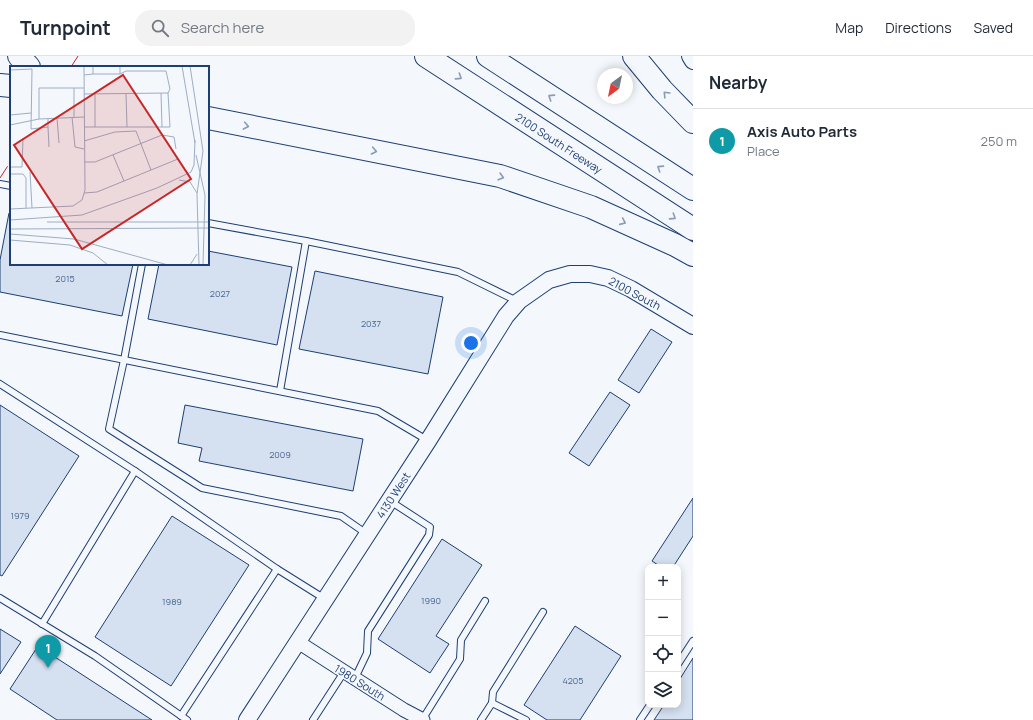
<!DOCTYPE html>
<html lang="en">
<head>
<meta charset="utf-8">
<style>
	body { margin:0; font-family:Manrope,sans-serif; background:#f2f2f3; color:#1f2937 }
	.controls { position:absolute; right:12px; bottom:12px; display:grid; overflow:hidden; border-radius:8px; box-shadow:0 2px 10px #0003 }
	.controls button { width:36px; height:36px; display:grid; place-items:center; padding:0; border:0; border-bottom:1px solid #e0e1e3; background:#fff; color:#1f2937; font:20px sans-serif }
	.compass { position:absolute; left:597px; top:12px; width:36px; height:36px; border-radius:50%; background:#fff; box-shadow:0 2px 10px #0003; rotate:213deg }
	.you { position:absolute; left:471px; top:287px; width:14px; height:14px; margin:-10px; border:3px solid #fff; border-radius:50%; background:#1a73e8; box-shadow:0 0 0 6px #1a73e833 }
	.badge { display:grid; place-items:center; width:26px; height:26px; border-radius:50%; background:#c62828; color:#fff; font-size:13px; font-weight:700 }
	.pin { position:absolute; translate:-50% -33px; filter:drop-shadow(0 1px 2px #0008) }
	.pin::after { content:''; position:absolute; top:21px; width:14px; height:12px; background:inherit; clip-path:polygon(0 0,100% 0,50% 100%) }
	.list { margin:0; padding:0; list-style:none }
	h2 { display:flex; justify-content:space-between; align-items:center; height:52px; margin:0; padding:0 16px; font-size:17px }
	h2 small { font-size:13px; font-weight:400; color:#747a83 }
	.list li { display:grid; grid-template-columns:26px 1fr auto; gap:12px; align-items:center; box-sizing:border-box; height:64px; padding:0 16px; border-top:1px solid #e0e1e3 }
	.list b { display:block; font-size:15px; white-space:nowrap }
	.list p { margin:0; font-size:13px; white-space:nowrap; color:#747a83 }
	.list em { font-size:13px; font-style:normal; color:#747a83 }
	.icon { flex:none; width:22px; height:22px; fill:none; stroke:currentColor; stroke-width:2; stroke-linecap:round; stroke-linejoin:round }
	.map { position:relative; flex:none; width:693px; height:664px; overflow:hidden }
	header { display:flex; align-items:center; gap:24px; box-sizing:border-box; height:56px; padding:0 20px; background:#fff; border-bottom:1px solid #e0e1e3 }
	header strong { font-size:19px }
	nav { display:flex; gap:22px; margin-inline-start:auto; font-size:14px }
	.search { width:280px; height:36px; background:#f2f2f3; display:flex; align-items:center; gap:10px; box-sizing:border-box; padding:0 14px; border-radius:16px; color:#747a83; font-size:15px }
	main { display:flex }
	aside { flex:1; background:#fff }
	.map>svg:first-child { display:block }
	.building { fill:#d5e0f0; stroke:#1d3f73 }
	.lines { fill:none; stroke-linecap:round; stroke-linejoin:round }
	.service-casing { stroke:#1d3f73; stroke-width:8 }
	.minor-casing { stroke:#1d3f73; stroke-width:15 }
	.tertiary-casing { stroke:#1d3f73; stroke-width:18 }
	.motorway-casing { stroke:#1d3f73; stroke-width:24 }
	.service { stroke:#f4f7fb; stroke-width:6 }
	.minor { stroke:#f4f7fb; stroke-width:13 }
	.tertiary { stroke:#f4f7fb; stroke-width:16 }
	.motorway { stroke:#f4f7fb; stroke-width:22 }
	.power { stroke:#c62828; stroke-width:1; stroke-dasharray:14 3 2 3; stroke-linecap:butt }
	.oneway { stroke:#889bb7 }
	.labels { text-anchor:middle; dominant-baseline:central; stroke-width:3; stroke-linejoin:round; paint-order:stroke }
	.number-label { font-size:9px; fill:#4b6792 }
	.street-label { font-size:11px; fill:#1d3f73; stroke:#f4f7fb }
	.inset-road { fill:none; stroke:#9eadc5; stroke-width:1 }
	.view { fill:#c62828; fill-opacity:0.15; stroke:#c62828; stroke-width:2 }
	.inset-edge { fill:none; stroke:#1d3f73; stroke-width:2 }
</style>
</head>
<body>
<header>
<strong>Turnpoint</strong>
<div class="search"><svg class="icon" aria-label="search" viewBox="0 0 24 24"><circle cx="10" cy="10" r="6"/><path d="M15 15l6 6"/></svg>Search here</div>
<nav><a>Map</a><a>Directions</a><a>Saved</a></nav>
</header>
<main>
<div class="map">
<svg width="693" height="664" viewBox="0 0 693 664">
	<rect width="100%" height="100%" fill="#f4f7fb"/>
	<g class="building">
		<path d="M 9,157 L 11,158 L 11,208 L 133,208 L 122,260 L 0,236 L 0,204 Z"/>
		<path d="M 208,195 L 292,211 L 277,289 L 148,263 L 159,208 L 208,208 Z"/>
		<path d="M 315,215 L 443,241 L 428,318 L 299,293 Z"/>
		<path d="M 651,273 L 672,286 L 639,337 L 618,324 Z"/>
		<path d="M 610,336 L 630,349 L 589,410 L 569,397 Z"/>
		<path d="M 0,349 L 79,400 L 2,520 L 0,519 Z"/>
		<path d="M 185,349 L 363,383 L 353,435 L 199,405 L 202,392 L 178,387 Z"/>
		<path d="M 693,442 L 693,480 L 673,511 L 661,511 L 652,505 Z"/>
		<path d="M 172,460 L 249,509 L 171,630 L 95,581 Z"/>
		<path d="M 442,483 L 482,509 L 436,580 L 449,588 L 430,617 L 378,583 Z"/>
		<path d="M 575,570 L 621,600 L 580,664 L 547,664 L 524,649 Z"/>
		<path d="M 0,573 L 21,586 L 0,618 Z"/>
		<path d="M 38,590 L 152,664 L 57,664 L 10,633 Z"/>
		<path d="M 693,602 L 693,664 L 654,664 L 664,649 L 678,649 L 678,626 Z"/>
	</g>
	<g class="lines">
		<defs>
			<g id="service">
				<path d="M 0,128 L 11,130"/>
				<path d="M 208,167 L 306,185 L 458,216 L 517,245"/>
				<path d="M 142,208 L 124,304 L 109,373 L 202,432 L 341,460 L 367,478"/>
				<path d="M 0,279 L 378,355 L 427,384"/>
				<path d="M 0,328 L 135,415 L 277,513"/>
				<path d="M 280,335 L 306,185"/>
				<path d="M 0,542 L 95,600 L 187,664"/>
				<path d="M 42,568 L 135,415"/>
				<path d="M 678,608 L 693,585"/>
				<path d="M 355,622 L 367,597 L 368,575 L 429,479 L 430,471 L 390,445"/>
				<path d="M 492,647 L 493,636 L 543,556"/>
				<path d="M 181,660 L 277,513 L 325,543"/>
				<path d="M 313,664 L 344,616"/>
				<path d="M 422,664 L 460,603 L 461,584 L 485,545"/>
				<path d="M 481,664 L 492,647 L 526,664"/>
				<path d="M 640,664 L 650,649"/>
			</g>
			<path id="minor" d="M 298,586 L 404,654 L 423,664"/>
			<g id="tertiary">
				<path d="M 690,0 L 693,5"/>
				<path d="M 247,664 L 428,385 L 506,260 L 519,245 L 549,224 L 570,218 L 590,218 L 608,222 L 631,233 L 693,270"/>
			</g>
			<g id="motorway">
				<path d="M 19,0 L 29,11"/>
				<path d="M 426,0 L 693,173"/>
				<path d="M 488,0 L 693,133"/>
				<path d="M 634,0 L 662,34 L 693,66"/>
				<path d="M 0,29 L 11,30"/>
				<path d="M 208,62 L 500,120 L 591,151 L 675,189 L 693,199"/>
			</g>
		</defs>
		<use href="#service" class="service-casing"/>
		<use href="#minor" class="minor-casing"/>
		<use href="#tertiary" class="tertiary-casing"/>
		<use href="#motorway" class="motorway-casing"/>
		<use href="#service" class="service"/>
		<use href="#minor" class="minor"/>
		<use href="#tertiary" class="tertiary"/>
		<use href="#motorway" class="motorway"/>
		<g class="power">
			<path d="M 71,11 L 78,0"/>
			<path d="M 0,122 L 11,105"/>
		</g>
	</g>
	<defs><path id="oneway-chevron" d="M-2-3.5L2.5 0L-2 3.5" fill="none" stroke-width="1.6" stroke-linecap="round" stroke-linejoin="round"/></defs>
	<g class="oneway">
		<use href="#oneway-chevron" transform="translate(459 21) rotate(33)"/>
		<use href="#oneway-chevron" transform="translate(666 38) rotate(-134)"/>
		<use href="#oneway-chevron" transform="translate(551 41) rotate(-147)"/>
		<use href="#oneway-chevron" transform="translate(246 70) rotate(11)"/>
		<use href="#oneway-chevron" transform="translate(374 95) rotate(11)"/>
		<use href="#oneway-chevron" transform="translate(660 112) rotate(-147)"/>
		<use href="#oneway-chevron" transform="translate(501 121) rotate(16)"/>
		<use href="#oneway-chevron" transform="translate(673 161) rotate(33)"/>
		<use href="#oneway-chevron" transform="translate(623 166) rotate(24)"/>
	</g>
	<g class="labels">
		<g class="number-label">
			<text x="65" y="222">2015</text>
			<text x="220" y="237">2027</text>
			<text x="371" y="267">2037</text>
			<text x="280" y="398">2009</text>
			<text x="20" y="459">1979</text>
			<text x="431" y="544">1990</text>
			<text x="172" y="545">1989</text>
			<text x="573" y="624">4205</text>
		</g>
		<g class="street-label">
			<text transform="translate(559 87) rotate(33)">2100 South Freeway</text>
			<text transform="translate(635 237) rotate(28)">2100 South</text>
			<text transform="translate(393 439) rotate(-57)">4130 West</text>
			<text transform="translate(360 626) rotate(32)">1980 South</text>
		</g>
	</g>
	<g transform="translate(10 10)">
		<rect width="199" height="199" fill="#f4f7fb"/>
		<path class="inset-road" d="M 31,0 L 53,0M 172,0 L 185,77M 180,0 L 193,85 L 187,128 L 189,199M 0,4 L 22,3 L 21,63 L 38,61 L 38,53M 83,8 L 110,8 L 110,0M 74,9 L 83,8 L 83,0M 151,27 L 152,61M 74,28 L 158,27 L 160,23 L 156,5 L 116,5 L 110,8M 116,28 L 117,61M 0,49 L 21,47M 62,51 L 65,81 L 74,83M 64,51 L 64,22M 47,52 L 49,77M 29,53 L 29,22 L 74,22M 0,59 L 29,53 L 74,51M 38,61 L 39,81M 74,61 L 85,61 L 85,28M 85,61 L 160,61 L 158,27M 74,75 L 105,66 L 126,65 L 141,104M 103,89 L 114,115M 186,89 L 195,129 L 193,199M 74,96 L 85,96 L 152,69 L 164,71 L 166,83M 0,101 L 12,101 L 13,72M 20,106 L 22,142M 0,108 L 13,108 L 16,112 L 16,142M 169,114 L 180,116 L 187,127M 74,127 L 87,126 L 168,93M 0,143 L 63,140 L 72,134 L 75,124 L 74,0M 0,154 L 72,149 L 147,122 L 181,106 L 184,99 L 185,74M 37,156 L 199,156M 0,163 L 199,162M 0,168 L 64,173 L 158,199M 0,174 L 60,179 L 83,187 L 98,199M 180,199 L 187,188"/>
		<path class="view" d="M 113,9 L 181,113 L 72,183 L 4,79 Z"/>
		<rect width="199" height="199" class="inset-edge"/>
	</g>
</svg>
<div class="controls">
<button>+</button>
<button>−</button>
<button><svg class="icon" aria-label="locate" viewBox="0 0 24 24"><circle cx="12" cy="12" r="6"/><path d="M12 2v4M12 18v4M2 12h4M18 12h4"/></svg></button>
<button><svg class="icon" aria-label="layers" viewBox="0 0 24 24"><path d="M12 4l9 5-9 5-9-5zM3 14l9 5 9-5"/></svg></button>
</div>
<svg class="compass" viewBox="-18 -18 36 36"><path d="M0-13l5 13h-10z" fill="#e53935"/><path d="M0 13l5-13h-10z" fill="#747a83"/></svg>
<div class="you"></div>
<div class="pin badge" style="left:48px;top:612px;background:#0f9aa8">1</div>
</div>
<aside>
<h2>Nearby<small></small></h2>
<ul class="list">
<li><span class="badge" style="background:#0f9aa8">1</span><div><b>Axis Auto Parts</b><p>Place</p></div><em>250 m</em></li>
</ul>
</aside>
</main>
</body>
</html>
